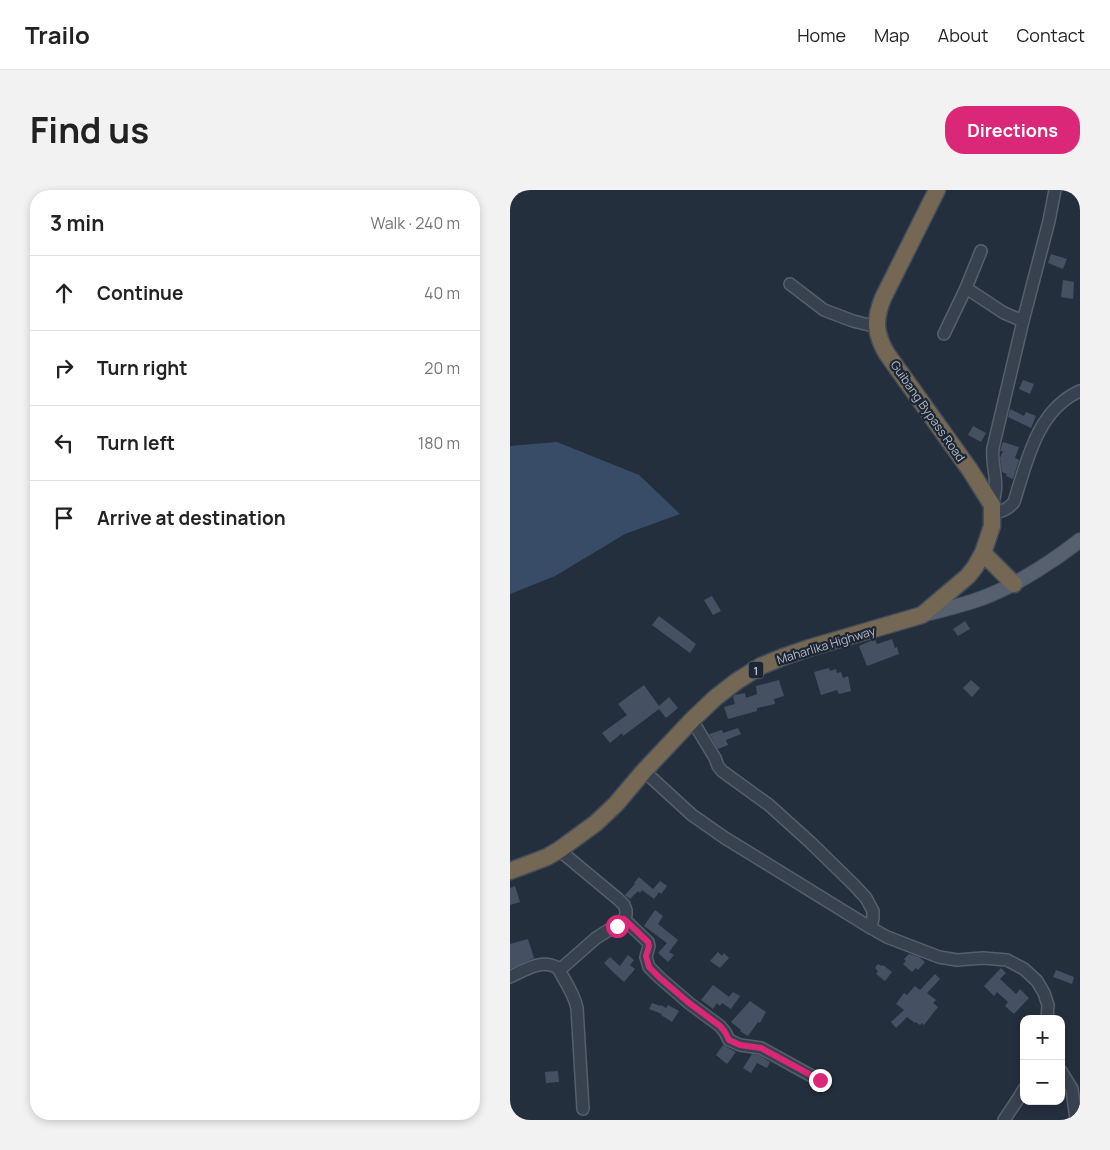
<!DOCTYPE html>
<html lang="en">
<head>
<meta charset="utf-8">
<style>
	body { margin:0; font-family:Manrope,sans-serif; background:#f2f2f2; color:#222 }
	.controls { position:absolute; right:15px; bottom:15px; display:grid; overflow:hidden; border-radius:10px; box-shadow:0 2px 8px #0003 }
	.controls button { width:45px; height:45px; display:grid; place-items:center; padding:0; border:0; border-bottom:1px solid #e0e0e0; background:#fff; color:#222; font:25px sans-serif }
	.stop { position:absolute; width:15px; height:15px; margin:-11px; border:4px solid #db2777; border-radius:50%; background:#fff }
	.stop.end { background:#db2777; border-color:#fff; box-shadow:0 1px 5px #0008 }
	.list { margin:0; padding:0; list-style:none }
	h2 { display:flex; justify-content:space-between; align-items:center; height:65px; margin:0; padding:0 20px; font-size:21px }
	h2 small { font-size:16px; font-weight:400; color:#767676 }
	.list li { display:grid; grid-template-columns:32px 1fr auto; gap:15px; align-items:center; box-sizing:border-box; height:75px; padding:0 20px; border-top:1px solid #e0e0e0 }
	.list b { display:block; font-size:19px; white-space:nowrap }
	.list em { font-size:16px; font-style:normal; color:#767676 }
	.icon { flex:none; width:28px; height:28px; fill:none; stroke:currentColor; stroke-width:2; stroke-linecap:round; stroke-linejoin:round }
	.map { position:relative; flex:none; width:570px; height:930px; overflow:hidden; border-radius:20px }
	header { display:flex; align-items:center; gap:30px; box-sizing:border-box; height:70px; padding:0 25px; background:#fff; border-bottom:1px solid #e0e0e0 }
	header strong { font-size:24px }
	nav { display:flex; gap:28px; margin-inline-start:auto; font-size:18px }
	.intro { display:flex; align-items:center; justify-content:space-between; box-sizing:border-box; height:120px; padding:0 30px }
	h1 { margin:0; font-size:35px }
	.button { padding:12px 22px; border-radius:20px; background:#db2777; color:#fff; font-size:18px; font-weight:700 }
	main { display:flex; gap:30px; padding:0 30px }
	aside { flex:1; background:#fff; border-radius:20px; box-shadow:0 2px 8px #0003 }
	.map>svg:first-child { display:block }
	.water { fill:#394c67 }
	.building { fill:#455162 }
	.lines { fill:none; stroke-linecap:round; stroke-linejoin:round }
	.minor-casing { stroke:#565f6c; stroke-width:14 }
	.major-casing { stroke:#414a57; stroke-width:16 }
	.highway-casing { stroke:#434c59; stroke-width:19 }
	.minor { stroke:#38414e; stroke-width:11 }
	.major { stroke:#56606e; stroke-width:14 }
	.highway { stroke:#746855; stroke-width:16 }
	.route { stroke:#db2777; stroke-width:6 }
	.labels { text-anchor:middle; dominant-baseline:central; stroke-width:4.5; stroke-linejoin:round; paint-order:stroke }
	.shield { fill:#1d2633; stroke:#878f9c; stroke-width:1 }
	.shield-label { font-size:11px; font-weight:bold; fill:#b4bcc9 }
	.street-label { font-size:12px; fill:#b4bcc9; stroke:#1d2633 }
</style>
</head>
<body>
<header>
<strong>Trailo</strong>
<nav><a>Home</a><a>Map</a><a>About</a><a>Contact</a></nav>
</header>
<div class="intro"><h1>Find us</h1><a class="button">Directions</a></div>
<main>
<aside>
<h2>3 min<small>Walk · 240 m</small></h2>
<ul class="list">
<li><svg class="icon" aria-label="ahead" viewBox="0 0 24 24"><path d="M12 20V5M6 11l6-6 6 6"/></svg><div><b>Continue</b></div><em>40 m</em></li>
<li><svg class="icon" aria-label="right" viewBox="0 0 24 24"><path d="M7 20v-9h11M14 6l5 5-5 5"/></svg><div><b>Turn right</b></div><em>20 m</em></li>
<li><svg class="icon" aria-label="left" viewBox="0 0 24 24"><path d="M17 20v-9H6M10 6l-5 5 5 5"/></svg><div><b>Turn left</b></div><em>180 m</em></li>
<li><svg class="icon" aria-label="arrive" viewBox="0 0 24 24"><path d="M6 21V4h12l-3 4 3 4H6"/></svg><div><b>Arrive at destination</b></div></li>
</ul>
</aside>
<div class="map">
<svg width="570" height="930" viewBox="0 0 570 930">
	<rect width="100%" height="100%" fill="#242f3e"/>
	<path class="water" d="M 47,252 L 129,285 L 170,324 L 115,344 L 45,386 L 0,404 L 0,256 Z"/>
	<g class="building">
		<path d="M 541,64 L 557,69 L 553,79 L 538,73 Z"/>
		<path d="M 553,90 L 564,92 L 563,109 L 551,107 Z"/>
		<path d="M 513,190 L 524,194 L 520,204 L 509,199 Z"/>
		<path d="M 500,219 L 514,226 L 516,222 L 526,226 L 521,238 L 498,227 Z"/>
		<path d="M 463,236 L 476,243 L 471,252 L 458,245 Z"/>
		<path d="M 493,252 L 509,257 L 505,268 L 509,270 L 503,289 L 496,286 L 497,284 L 492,282 L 490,268 L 493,261 L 490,261 Z"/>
		<path d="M 202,406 L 211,421 L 203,425 L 194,410 Z"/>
		<path d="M 149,426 L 186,454 L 180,463 L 142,435 Z"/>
		<path d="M 455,431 L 460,439 L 448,446 L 443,439 Z"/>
		<path d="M 365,449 L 367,454 L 382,449 L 385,458 L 387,457 L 389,464 L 357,476 L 349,456 Z"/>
		<path d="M 319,478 L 320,481 L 326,479 L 327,483 L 331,482 L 333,488 L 338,486 L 341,501 L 329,504 L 327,500 L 311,505 L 304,482 Z"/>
		<path d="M 269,490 L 274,506 L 264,509 L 265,514 L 247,518 L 247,521 L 218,529 L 214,517 L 225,514 L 223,507 L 225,505 L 235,503 L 236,508 L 247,504 L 246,496 Z"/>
		<path d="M 461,490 L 470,498 L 462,507 L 453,498 Z"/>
		<path d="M 134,495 L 149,516 L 159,507 L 168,518 L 156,528 L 149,519 L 113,546 L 112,543 L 100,553 L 92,543 L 117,525 L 108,514 Z"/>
		<path d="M 228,538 L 231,544 L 216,550 L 218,555 L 208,559 L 199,544 L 212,540 L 213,543 Z"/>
		<path d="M 129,687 L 143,699 L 150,691 L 157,696 L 151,704 L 149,702 L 144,709 L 132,700 L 130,703 L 128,701 L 120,709 L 115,705 L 125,694 L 124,693 Z"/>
		<path d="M 5,696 L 10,712 L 0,715 L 0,698 Z"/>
		<path d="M 145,720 L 153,726 L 148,734 L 168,750 L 159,762 L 164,765 L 158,772 L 148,763 L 157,753 L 134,736 Z"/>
		<path d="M 18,749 L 24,768 L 0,779 L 0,754 Z"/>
		<path d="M 208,762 L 212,766 L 214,763 L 219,768 L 210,778 L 200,771 Z"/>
		<path d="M 399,764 L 409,767 L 415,772 L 408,780 L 406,778 L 402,782 L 393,774 L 396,771 L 394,769 Z"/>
		<path d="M 118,765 L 124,770 L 120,775 L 125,779 L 114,792 L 104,783 L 94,773 L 100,767 L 110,776 Z"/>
		<path d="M 368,774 L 372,776 L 373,775 L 382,782 L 375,791 L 366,784 L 368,781 L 365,778 Z"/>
		<path d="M 491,778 L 496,783 L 490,789 L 506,804 L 510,799 L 519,808 L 504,824 L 495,816 L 498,812 L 487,802 L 484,806 L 474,796 Z"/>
		<path d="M 546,780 L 564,787 L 562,794 L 543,787 Z"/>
		<path d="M 425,784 L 430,789 L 417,803 L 426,810 L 423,813 L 428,817 L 414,835 L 412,833 L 410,835 L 406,832 L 405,833 L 397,827 L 386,838 L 381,832 L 394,820 L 386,814 L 394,803 L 397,805 L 405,796 L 410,800 Z"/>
		<path d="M 203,795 L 219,807 L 223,802 L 230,806 L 221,819 L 212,813 L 210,816 L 207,813 L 203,819 L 191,810 Z"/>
		<path d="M 240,811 L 256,822 L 250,833 L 248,832 L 238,846 L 230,841 L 231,840 L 221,832 Z"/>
		<path d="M 142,813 L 150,816 L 151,815 L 156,818 L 158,815 L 169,821 L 162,832 L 151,825 L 152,824 L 139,819 Z"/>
		<path d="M 213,855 L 226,862 L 217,874 L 206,865 Z"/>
		<path d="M 242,864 L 249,865 L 260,872 L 257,878 L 247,873 L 241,883 L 233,878 Z"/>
		<path d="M 48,881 L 49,892 L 36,893 L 35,882 Z"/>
	</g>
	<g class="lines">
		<defs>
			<g id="minor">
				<path d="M 280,94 L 314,120 L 343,131 L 367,137"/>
				<path d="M 456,98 L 494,123 L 513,131"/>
				<path d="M 434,144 L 456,98 L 471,61"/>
				<path d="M 482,315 C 483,311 485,307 485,303 C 488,290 481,273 483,258 L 513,131 L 539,31 L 545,0"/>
				<path d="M 482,324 C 491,321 498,320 504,312 C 517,271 527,220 570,201"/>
				<path d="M 182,530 L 205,568 L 208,576 L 212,581 L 259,615 L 300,652 L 345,696 L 356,708 L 363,721 L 363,728 L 361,738 L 377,747 L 429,767 L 447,770 L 473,768 L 497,770 L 514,779 L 527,791 L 534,803 L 538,815 L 537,829"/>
				<path d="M 134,581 L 182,625 L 215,648 L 361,738"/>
				<path d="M 114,729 L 138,752 L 139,756 L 136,767 L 139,777 L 150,788 L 179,813 L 210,836 L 215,842 L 219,850 L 230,855 L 251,858 L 309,890"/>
				<path d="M 48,778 C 55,792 64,803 67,818 L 73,919"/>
				<path d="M 0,787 C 15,780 32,768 48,778 L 53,777 L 86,748 L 113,731 L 116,725 L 116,720 L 114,715 L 108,709 L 49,660"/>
				<path d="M 551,881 L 562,899 L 566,930"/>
				<path d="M 494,930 L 508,909 L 514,899"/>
			</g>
			<path id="major" d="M 412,425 C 435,419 459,414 480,405 C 509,393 545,370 570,350"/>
			<g id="highway">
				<path d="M 473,363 L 504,394"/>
				<path d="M 0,681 L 37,667 L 49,660 L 86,633 L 106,614 L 134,581 L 182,530 L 205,508 L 227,491 L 251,476 L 273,467 L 299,458 L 412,425 L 458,386 L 465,377 L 473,363 L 482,336 L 482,315 L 460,280 L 377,164 C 365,144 364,130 373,108 L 427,0"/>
			</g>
		</defs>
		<use href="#minor" class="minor-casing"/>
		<use href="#major" class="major-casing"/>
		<use href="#highway" class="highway-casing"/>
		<use href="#minor" class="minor"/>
		<use href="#major" class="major"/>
		<use href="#highway" class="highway"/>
	</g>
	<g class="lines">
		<path class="route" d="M 107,736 L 113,731 L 114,729 L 138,752 L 139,756 L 136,766 L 139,777 L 150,788 L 179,813 L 210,836 L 215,842 L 219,850 L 230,855 L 251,858 L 310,890"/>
	</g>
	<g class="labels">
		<rect class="shield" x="238.5" y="471.5" width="15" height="17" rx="4"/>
		<g class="shield-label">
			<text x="246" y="480">1</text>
		</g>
		<g class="street-label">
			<text transform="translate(418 221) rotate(55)">Guibang Bypass Road</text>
			<text transform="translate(316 455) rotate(-17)">Maharlika Highway</text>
		</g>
	</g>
</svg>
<div class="controls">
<button>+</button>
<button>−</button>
</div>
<div class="stop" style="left:107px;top:736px"></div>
<div class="stop end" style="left:310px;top:890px"></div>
</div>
</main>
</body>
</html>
